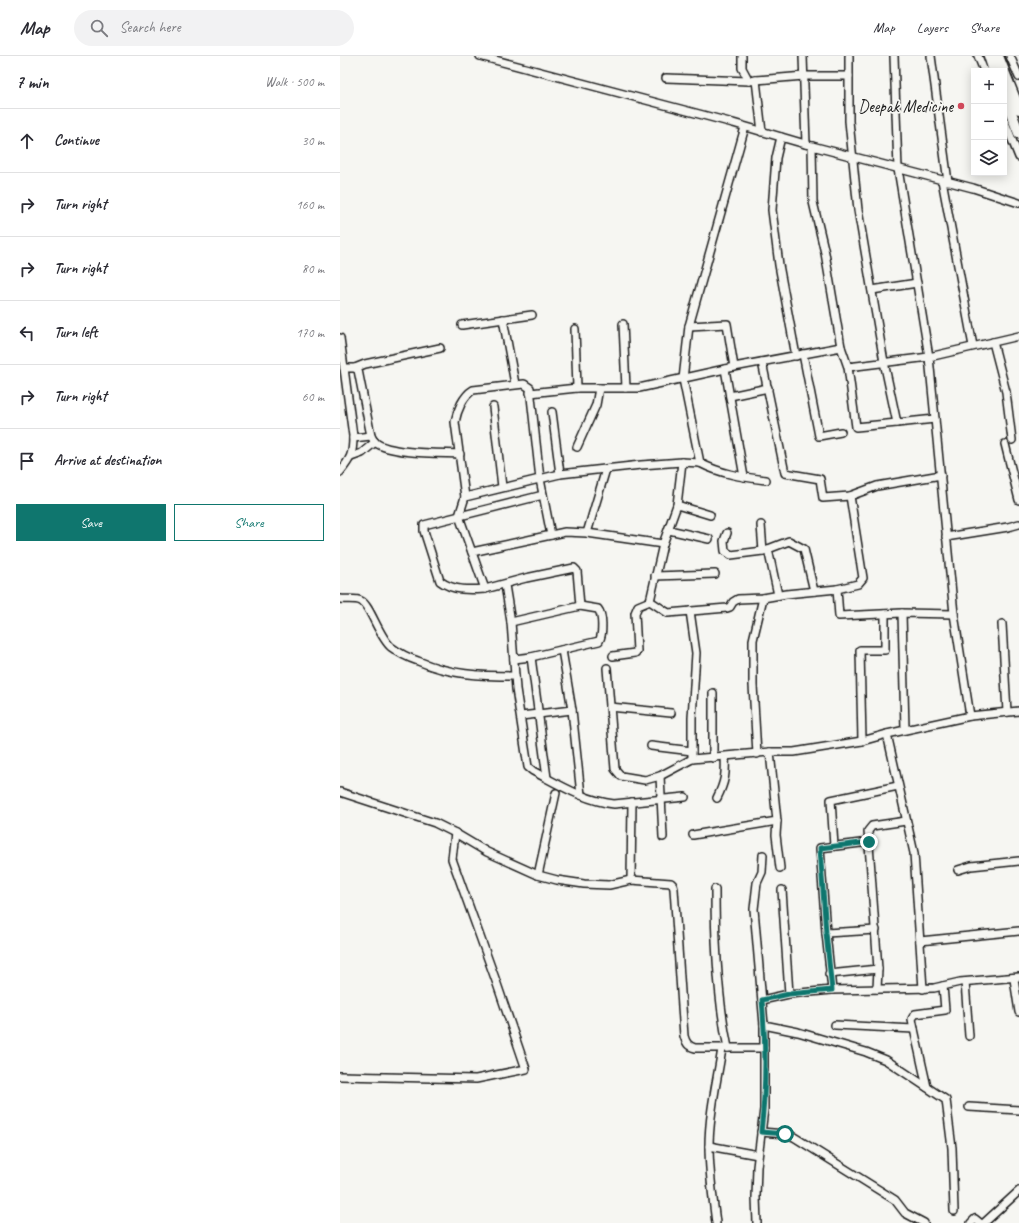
<!DOCTYPE html>
<html lang="en">
<head>
<meta charset="utf-8">
<style>
	body { margin:0; font-family:Caveat,sans-serif; background:#f2f2f3; color:#2b2b33 }
	.controls { position:absolute; right:12px; top:12px; display:grid; overflow:hidden; border-radius:0px; box-shadow:0 2px 10px #0003 }
	.controls button { width:36px; height:36px; display:grid; place-items:center; padding:0; border:0; border-bottom:1px solid #e1e1e2; background:#fff; color:#2b2b33; font:20px sans-serif }
	.stop { position:absolute; width:12px; height:12px; margin:-9px; border:3px solid #0f766e; border-radius:50%; background:#fff }
	.stop.end { background:#0f766e; border-color:#fff; box-shadow:0 1px 4px #0008 }
	.list { margin:0; padding:0; list-style:none }
	h2 { display:flex; justify-content:space-between; align-items:center; height:52px; margin:0; padding:0 16px; font-size:17px }
	h2 small { font-size:13px; font-weight:400; color:#7c7c81 }
	.list li { display:grid; grid-template-columns:26px 1fr auto; gap:12px; align-items:center; box-sizing:border-box; height:64px; padding:0 16px; border-top:1px solid #e1e1e2 }
	.list b { display:block; font-size:15px; white-space:nowrap }
	.list em { font-size:13px; font-style:normal; color:#7c7c81 }
	.actions { display:flex; gap:8px; padding:12px 16px }
	.actions a { flex:1; padding:9px 0; border:1px solid #0f766e; border-radius:0px; text-align:center; font-size:14px; color:#0f766e }
	.actions .main { background:#0f766e; color:#fff }
	.icon { flex:none; width:22px; height:22px; fill:none; stroke:currentColor; stroke-width:2; stroke-linecap:round; stroke-linejoin:round }
	.map { position:relative; flex:none; width:679px; height:1167px; overflow:hidden }
	header { display:flex; align-items:center; gap:24px; box-sizing:border-box; height:56px; padding:0 20px; background:#fff; border-bottom:1px solid #e1e1e2 }
	header strong { font-size:19px }
	nav { display:flex; gap:22px; margin-inline-start:auto; font-size:14px }
	.search { width:280px; height:36px; background:#f2f2f3; display:flex; align-items:center; gap:10px; box-sizing:border-box; padding:0 14px; border-radius:22px; color:#7c7c81; font-size:15px }
	main { display:flex }
	aside { flex:1; background:#fff }
	.map>svg:first-child { display:block }
	.lines { fill:none; stroke-linecap:round; stroke-linejoin:round }
	.minor-casing { stroke:#1c1c1c; stroke-width:10 }
	.highway-casing { stroke:#1c1c1c; stroke-width:13 }
	.minor { stroke:#f6f6f2; stroke-width:7 }
	.highway { stroke:#f6f6f2; stroke-width:10 }
	.route { stroke:#0f766e; stroke-width:5 }
	.poi-dot { fill:#d1495b; stroke:#f6f6f2; stroke-width:1.5 }
	.labels { text-anchor:middle; dominant-baseline:central; stroke-width:3.5; stroke-linejoin:round; paint-order:stroke }
	.poi-label { font-size:17px; fill:#1c1c1c; stroke:#f6f6f2; text-anchor:end }
</style>
</head>
<body>
<header>
<strong>Map</strong>
<div class="search"><svg class="icon" aria-label="search" viewBox="0 0 24 24"><circle cx="10" cy="10" r="6"/><path d="M15 15l6 6"/></svg>Search here</div>
<nav><a>Map</a><a>Layers</a><a>Share</a></nav>
</header>
<main>
<aside>
<h2>7 min<small>Walk · 500 m</small></h2>
<ul class="list">
<li><svg class="icon" aria-label="ahead" viewBox="0 0 24 24"><path d="M12 20V5M6 11l6-6 6 6"/></svg><div><b>Continue</b></div><em>30 m</em></li>
<li><svg class="icon" aria-label="right" viewBox="0 0 24 24"><path d="M7 20v-9h11M14 6l5 5-5 5"/></svg><div><b>Turn right</b></div><em>160 m</em></li>
<li><svg class="icon" aria-label="right" viewBox="0 0 24 24"><path d="M7 20v-9h11M14 6l5 5-5 5"/></svg><div><b>Turn right</b></div><em>80 m</em></li>
<li><svg class="icon" aria-label="left" viewBox="0 0 24 24"><path d="M17 20v-9H6M10 6l-5 5 5 5"/></svg><div><b>Turn left</b></div><em>170 m</em></li>
<li><svg class="icon" aria-label="right" viewBox="0 0 24 24"><path d="M7 20v-9h11M14 6l5 5-5 5"/></svg><div><b>Turn right</b></div><em>60 m</em></li>
<li><svg class="icon" aria-label="arrive" viewBox="0 0 24 24"><path d="M6 21V4h12l-3 4 3 4H6"/></svg><div><b>Arrive at destination</b></div></li>
</ul>
<div class="actions"><a class="main">Save</a><a>Share</a></div>
</aside>
<div class="map">
<svg width="679" height="1167" viewBox="0 0 679 1167">
	<rect width="100%" height="100%" fill="#f6f6f2"/>
	<filter id="ink" filterUnits="userSpaceOnUse"><feTurbulence type="fractalNoise" baseFrequency=".025" numOctaves="2"/><feDisplacementMap in="SourceGraphic" scale="8" xChannelSelector="R" yChannelSelector="G"/><feConvolveMatrix kernelMatrix="1 2 1 2 8 2 1 2 1" color-interpolation-filters="sRGB"/></filter>
	<g filter="url(#ink)">
		<g class="lines">
			<defs>
				<g id="minor">
					<path d="M 140,0 L 393,67 L 472,90 L 633,132 L 679,147"/>
					<path d="M 402,0 L 402,12 L 409,25"/>
					<path d="M 463,0 L 466,88"/>
					<path d="M 509,0 L 509,65 L 518,154 L 544,306 L 557,367 L 595,363"/>
					<path d="M 591,0 L 608,126"/>
					<path d="M 638,0 L 644,15"/>
					<path d="M 670,0 L 679,21"/>
					<path d="M 326,22 L 409,25 L 416,24 L 422,76"/>
					<path d="M 416,24 L 464,20 L 509,20"/>
					<path d="M 664,64 L 679,101"/>
					<path d="M 405,71 L 349,270 L 343,323 L 360,407 C 381,418 402,421 426,424"/>
					<path d="M 441,81 L 436,102 L 432,154 L 439,209 L 456,300"/>
					<path d="M 472,90 L 473,146 L 485,197 L 501,291"/>
					<path d="M 602,124 L 633,290"/>
					<path d="M 532,234 L 577,227"/>
					<path d="M 163,263 L 175,328"/>
					<path d="M 283,268 L 286,332"/>
					<path d="M 122,269 L 192,259"/>
					<path d="M 349,270 L 387,268 L 394,311"/>
					<path d="M 235,273 L 237,332"/>
					<path d="M 0,282 L 13,380 C 13,399 11,402 0,416"/>
					<path d="M 653,286 L 666,336 L 672,384"/>
					<path d="M 463,298 L 479,380 L 501,376"/>
					<path d="M 422,306 L 445,417 L 480,423 L 483,442 L 510,440 L 537,430 L 601,419"/>
					<path d="M 508,311 L 516,371 L 557,367"/>
					<path d="M 4,312 L 15,312 L 18,314 L 31,380 C 32,382 34,385 36,387 C 51,398 100,397 120,398"/>
					<path d="M 15,312 L 25,308 L 100,292"/>
					<path d="M 385,313 L 404,421"/>
					<path d="M 190,337 L 237,332 L 299,332 L 394,311 L 501,291 L 508,311 L 589,301 L 558,113 L 554,0"/>
					<path d="M 390,340 L 428,332"/>
					<path d="M 153,351 L 162,431"/>
					<path d="M 212,356 L 220,418"/>
					<path d="M 13,382 L 31,380"/>
					<path d="M 665,388 L 679,444"/>
					<path d="M 237,391 L 256,349 L 259,332"/>
					<path d="M 11,401 L 22,397 L 35,386"/>
					<path d="M 125,441 L 220,418 L 301,409 L 342,406 L 360,407"/>
					<path d="M 337,449 L 370,459"/>
					<path d="M 421,469 L 423,495"/>
					<path d="M 329,474 L 369,483"/>
					<path d="M 247,477 L 266,413"/>
					<path d="M 387,477 L 384,485 L 385,495 L 391,499 L 423,495 L 449,485 L 464,493 L 474,535"/>
					<path d="M 211,479 L 200,423 L 190,332 L 184,328 L 133,334 C 123,340 117,355 115,366 L 125,441 L 119,460 L 145,533 L 186,522 L 234,512 L 237,515 L 240,550"/>
					<path d="M 606,481 L 668,471 L 679,468"/>
					<path d="M 428,493 L 438,539"/>
					<path d="M 132,496 L 225,476 L 247,477 L 323,488"/>
					<path d="M 315,520 L 375,518"/>
					<path d="M 165,529 L 171,566 L 176,633 L 188,711 L 193,715 C 218,728 245,745 274,748 L 345,741"/>
					<path d="M 145,533 C 130,534 113,535 100,525 L 84,475 L 84,469 L 203,439"/>
					<path d="M 497,533 L 518,528 L 523,522 L 510,440"/>
					<path d="M 0,543 C 6,544 16,542 21,545 C 30,549 39,581 51,591 C 59,597 69,602 78,605 C 111,619 139,620 175,620"/>
					<path d="M 310,545 L 323,488 L 337,449 L 342,406"/>
					<path d="M 350,555 L 356,597 L 352,662 L 352,703"/>
					<path d="M 171,566 L 240,550 L 258,553 C 263,559 263,579 259,585 L 191,601 L 174,603"/>
					<path d="M 662,568 L 667,656"/>
					<path d="M 222,594 L 232,654 L 241,739"/>
					<path d="M 273,600 L 295,597 L 297,595 L 295,557 L 298,550 L 310,545 L 328,557 L 387,552 L 390,551 L 393,546 L 398,543 L 423,542 L 446,538 L 497,533 L 499,560 L 562,557"/>
					<path d="M 191,601 L 207,722"/>
					<path d="M 267,612 L 275,713 L 281,720 L 305,724 L 320,720 L 352,703 L 430,696 L 454,696 L 522,685 L 547,678"/>
					<path d="M 270,651 L 331,657"/>
					<path d="M 181,660 L 232,654"/>
					<path d="M 630,660 L 614,558 L 589,301 L 679,280"/>
					<path d="M 565,673 L 562,557 L 614,558"/>
					<path d="M 522,685 L 520,594 L 545,594 L 545,558"/>
					<path d="M 311,690 L 352,695"/>
					<path d="M 417,698 L 413,629 L 413,584 L 423,542"/>
					<path d="M 373,702 L 373,637"/>
					<path d="M 320,720 L 323,781"/>
					<path d="M 0,736 L 95,767 L 115,777 L 147,796 L 198,819 L 217,824 L 244,828 L 269,829 L 291,824 L 331,827 L 333,829 L 334,833 L 344,980 C 346,987 348,990 355,992 L 424,992"/>
					<path d="M 377,742 C 385,726 386,718 385,701"/>
					<path d="M 437,765 L 436,779 L 440,812"/>
					<path d="M 353,779 L 437,765 L 430,696"/>
					<path d="M 494,790 L 491,744 L 558,730"/>
					<path d="M 618,814 L 631,810 L 679,805"/>
					<path d="M 198,819 L 216,737"/>
					<path d="M 291,824 L 292,746"/>
					<path d="M 375,833 C 375,886 377,940 388,992"/>
					<path d="M 442,834 L 449,938"/>
					<path d="M 486,877 L 536,874"/>
					<path d="M 580,885 L 679,875"/>
					<path d="M 489,918 L 538,913"/>
					<path d="M 674,923 L 679,956"/>
					<path d="M 625,926 L 629,980"/>
					<path d="M 537,933 L 538,913 L 528,775 L 532,770 L 566,765"/>
					<path d="M 583,933 L 574,797 L 547,678 L 630,660 L 679,655"/>
					<path d="M 492,934 L 486,877 L 480,792 L 529,786"/>
					<path d="M 422,944 L 449,938 L 492,934 L 594,932 L 620,926 L 679,921"/>
					<path d="M 424,969 L 458,976 L 526,996 L 546,1004 L 606,1044 L 612,1092 L 614,1155"/>
					<path d="M 495,969 L 574,973 L 572,963 L 575,958 L 605,954 L 603,930"/>
					<path d="M 574,973 L 587,1031"/>
					<path d="M 0,1020 L 136,1023 L 186,1013 L 156,925 L 112,803 L 115,777"/>
					<path d="M 629,1051 L 679,1054"/>
					<path d="M 421,1076 L 445,1078 L 454,1081 L 555,1144 L 565,1157 L 584,1167"/>
					<path d="M 369,1090 L 418,1099"/>
					<path d="M 376,1167 C 373,1142 369,1116 369,1090 C 369,1058 377,1025 382,993"/>
					<path d="M 417,1167 L 416,1141 L 417,1111 L 424,1053 L 424,969 L 414,853 L 417,827 L 422,816 L 423,799"/>
					<path d="M 631,1167 L 635,1163 L 640,1167"/>
					<path d="M 644,1167 L 679,1135"/>
				</g>
				<g id="highway">
					<path d="M 649,0 L 654,15"/>
					<path d="M 658,0 L 664,15"/>
					<path d="M 664,16 L 679,53"/>
					<path d="M 664,39 L 679,77"/>
				</g>
			</defs>
			<use href="#minor" class="minor-casing"/>
			<use href="#highway" class="highway-casing"/>
			<use href="#minor" class="minor"/>
			<use href="#highway" class="highway"/>
		</g>
	</g>
	<g class="lines" filter="url(#ink)">
		<path class="route" d="M 445,1078 L 421,1076 C 426,1033 426,987 422,944 L 449,938 L 492,934 L 486,877 L 480,792 L 529,786"/>
	</g>
	<circle class="poi-dot" cx="621" cy="50" r="4"/>
	<g class="labels">
		<g class="poi-label">
			<text x="613" y="50">Deepak Medicine</text>
		</g>
	</g>
</svg>
<div class="controls">
<button>+</button>
<button>−</button>
<button><svg class="icon" aria-label="layers" viewBox="0 0 24 24"><path d="M12 4l9 5-9 5-9-5zM3 14l9 5 9-5"/></svg></button>
</div>
<div class="stop" style="left:445px;top:1078px"></div>
<div class="stop end" style="left:529px;top:786px"></div>
</div>
</main>
</body>
</html>
